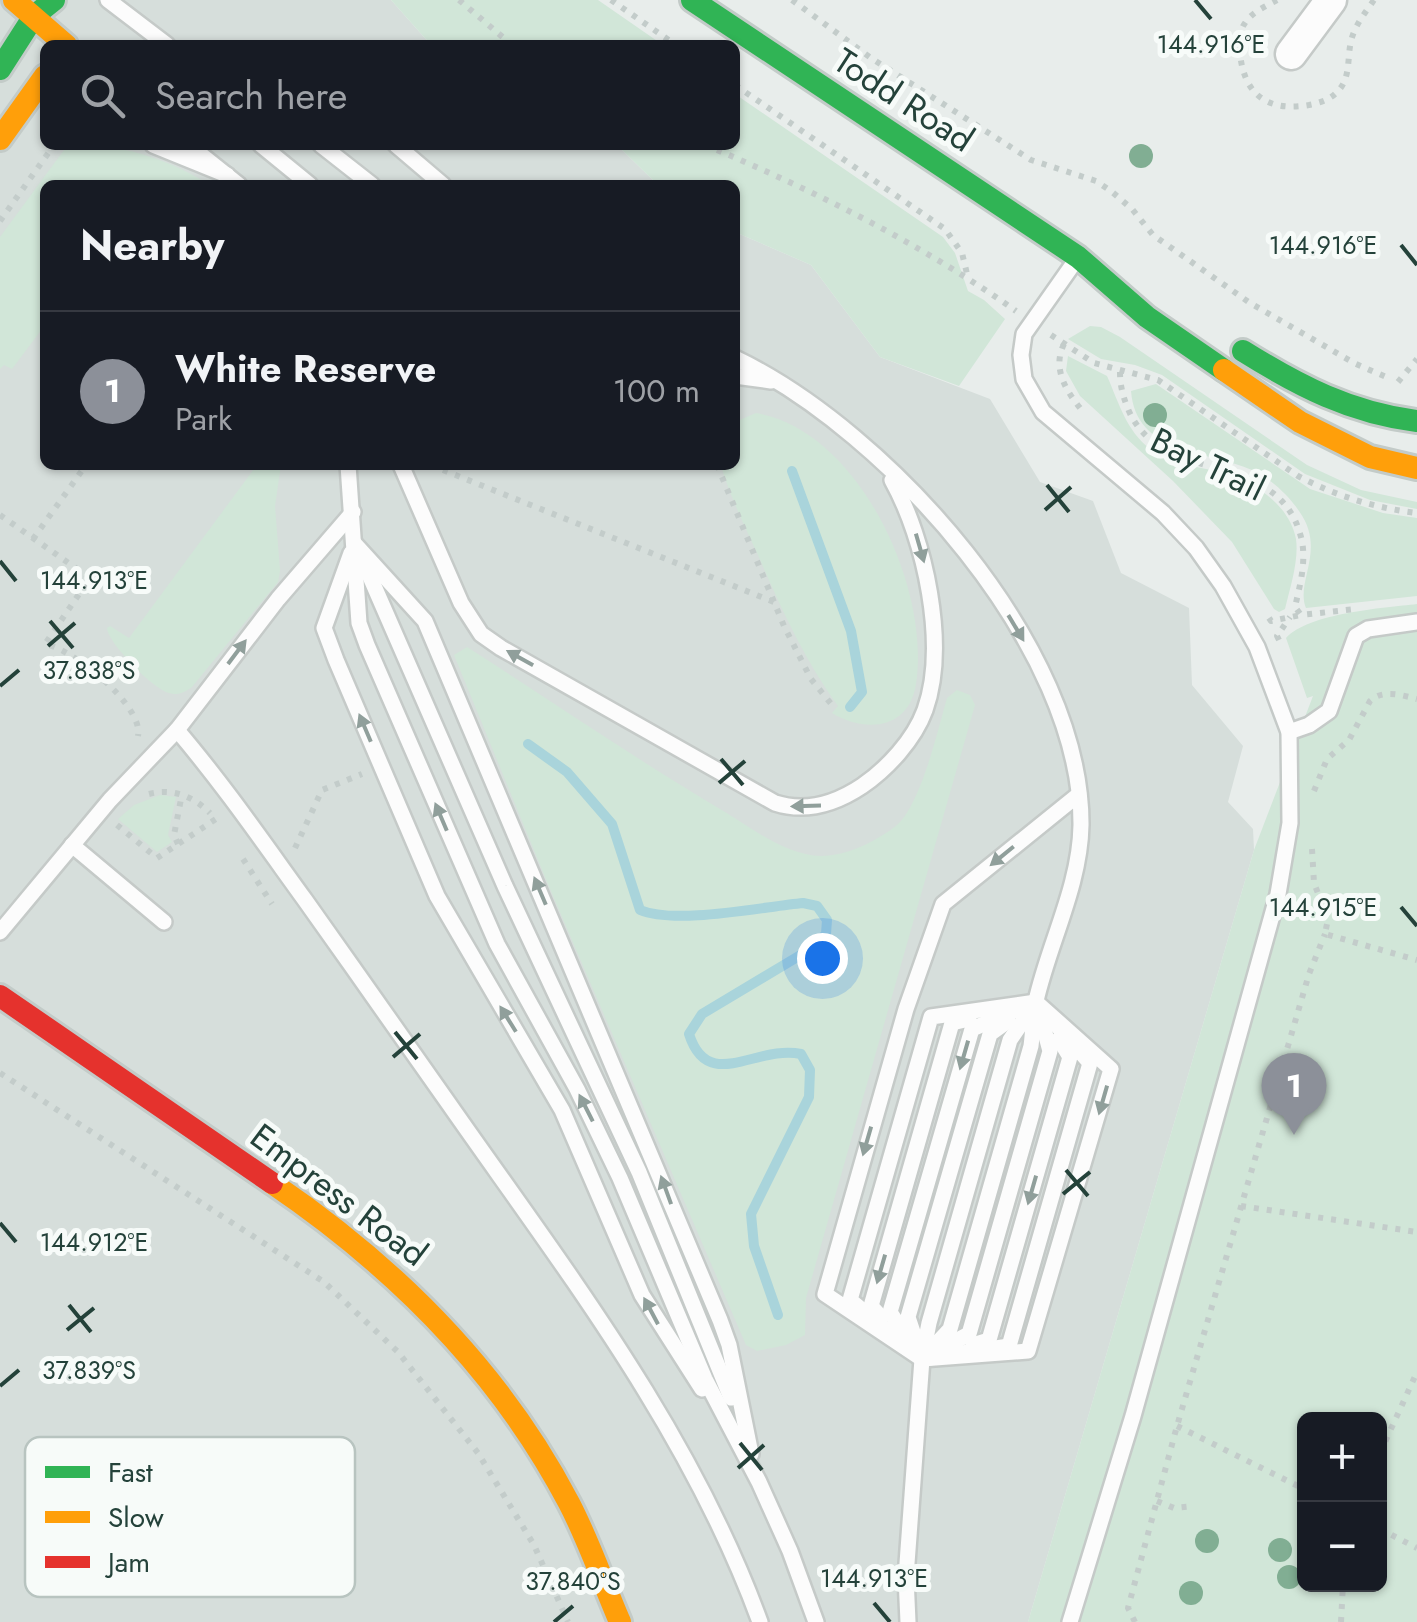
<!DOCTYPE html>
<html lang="en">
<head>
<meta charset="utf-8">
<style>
	body { margin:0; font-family:Jost,sans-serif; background:#20242c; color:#f1f3f6 }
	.controls { position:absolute; right:30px; bottom:30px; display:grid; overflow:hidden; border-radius:15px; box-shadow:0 2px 8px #0004 }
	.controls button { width:90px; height:90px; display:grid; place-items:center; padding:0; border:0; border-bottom:2px solid #363941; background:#171b24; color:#f1f3f6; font:50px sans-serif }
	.you { position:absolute; left:822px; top:958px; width:35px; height:35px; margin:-25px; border:8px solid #fff; border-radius:50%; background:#1a73e8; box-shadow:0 0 0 15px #1a73e833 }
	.badge { display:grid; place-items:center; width:65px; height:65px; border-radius:50%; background:#8c9099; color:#fff; font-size:32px; font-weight:700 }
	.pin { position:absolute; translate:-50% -82px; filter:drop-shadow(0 2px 5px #0008) }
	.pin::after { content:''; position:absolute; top:52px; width:35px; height:30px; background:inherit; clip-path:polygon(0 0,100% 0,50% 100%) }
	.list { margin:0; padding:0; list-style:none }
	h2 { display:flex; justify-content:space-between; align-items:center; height:130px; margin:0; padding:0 40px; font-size:42px }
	h2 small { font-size:32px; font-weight:400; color:#9ea1a6 }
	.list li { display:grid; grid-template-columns:65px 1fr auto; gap:30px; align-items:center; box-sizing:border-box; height:160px; padding:0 40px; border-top:2px solid #363941 }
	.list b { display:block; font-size:38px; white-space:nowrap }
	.list p { margin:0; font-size:32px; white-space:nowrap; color:#9ea1a6 }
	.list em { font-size:32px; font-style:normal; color:#9ea1a6 }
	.icon { flex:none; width:55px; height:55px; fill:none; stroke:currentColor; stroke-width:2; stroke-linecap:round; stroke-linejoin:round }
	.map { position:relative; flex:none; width:1417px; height:1622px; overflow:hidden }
	.search { position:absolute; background:#171b24; box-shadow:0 2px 8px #0004; left:40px; top:40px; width:700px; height:110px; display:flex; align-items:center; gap:25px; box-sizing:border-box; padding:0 35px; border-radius:15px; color:#9ea1a6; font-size:38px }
	.panel { position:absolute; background:#171b24; box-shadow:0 2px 8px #0004; left:40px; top:180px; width:700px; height:290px; border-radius:15px }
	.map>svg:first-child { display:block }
	.built { fill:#d6dedb }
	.green { fill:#d1e6d8; fill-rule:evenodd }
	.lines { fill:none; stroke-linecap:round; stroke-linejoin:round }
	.stream { stroke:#a9d4db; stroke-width:10 }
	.lane-casing { stroke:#c5cac8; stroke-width:20 }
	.street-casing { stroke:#c5cac8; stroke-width:35 }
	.fast-casing { stroke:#c3cbc8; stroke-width:28 }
	.slow-casing { stroke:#c3cbc8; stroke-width:28 }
	.jam-casing { stroke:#c3cbc8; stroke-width:28 }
	.path { stroke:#c3ccca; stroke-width:6; stroke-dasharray:5 8; stroke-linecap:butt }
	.lane { stroke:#fcfcfc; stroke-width:15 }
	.street { stroke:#fcfcfc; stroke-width:30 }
	.fast { stroke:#30b455; stroke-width:22 }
	.slow { stroke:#ff9f0a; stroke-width:22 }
	.jam { stroke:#e5322d; stroke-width:22 }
	.tree { fill:#81ae93 }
	.oneway { fill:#909f9b }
	.ticks { fill:none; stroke:#24423a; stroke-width:4 }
	.labels { text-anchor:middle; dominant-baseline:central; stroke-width:10; stroke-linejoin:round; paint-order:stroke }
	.street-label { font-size:35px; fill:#24423a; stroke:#f7fbf9 }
	.key { fill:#f7fbf9; stroke:#b8c4c0; stroke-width:2.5 }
	.key-label { font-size:28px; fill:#24423a }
	.ticks-label { font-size:25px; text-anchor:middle; fill:#24423a; stroke:#f7fbf9; stroke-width:10; stroke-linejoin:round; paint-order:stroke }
</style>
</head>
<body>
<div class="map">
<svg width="1417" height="1622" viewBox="0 0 1417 1622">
	<rect width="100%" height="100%" fill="#e8edeb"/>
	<path class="built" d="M 0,0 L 391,0 L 431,45 L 45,45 L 45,145 L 617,145 L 658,185 L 45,185 L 45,465 L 735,465 L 735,232 L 811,265 L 880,357 L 990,399 L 1040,482 L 1093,501 L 1121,573 L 1189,608 L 1192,685 L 1243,746 L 1228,802 L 1253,829 L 1254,850 L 1028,1622 L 0,1622 Z"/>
	<g class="green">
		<path d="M 391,0 L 598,0 L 663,45 L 431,45 Z"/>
		<path d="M 735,94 L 943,237 L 955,253 L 968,291 L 984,300 L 1005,319 L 959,386 L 880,357 L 811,265 L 735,232 L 735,185 L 658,185 L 617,145 L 735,145 Z"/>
		<path d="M 83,145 C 126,145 174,162 210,185 L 45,185 L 45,325 L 12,369 L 4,365 L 0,369 L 0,237 L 64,150 Z"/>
		<path d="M 1090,326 L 1101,327 L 1120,337 L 1307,465 L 1361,490 L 1417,502 L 1417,509 L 1370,500 L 1305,474 L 1162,375 L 1135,365 L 1101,359 L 1068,339 Z"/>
		<path d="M 1068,356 L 1107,376 C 1119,403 1126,430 1150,449 C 1172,466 1199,466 1224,473 C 1255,483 1289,504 1296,539 C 1299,561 1290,588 1285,609 L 1279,612 L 1274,609 L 1232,542 L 1173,481 L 1080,396 L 1066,371 Z"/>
		<path d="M 1156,384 L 1310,489 L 1383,513 L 1417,518 L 1417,596 L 1306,608 C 1295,581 1327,550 1299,511 C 1288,495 1270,478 1252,470 C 1207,450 1136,455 1131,391 Z"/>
		<path d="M 756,413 C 859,430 931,588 916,684 C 909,730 865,733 832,713 L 838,706 C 804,659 781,608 758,555 C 745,527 731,498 722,469 L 722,465 L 735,465 L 735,422 Z"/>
		<path d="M 257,465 L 281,465 L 275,506 L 280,571 L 278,582 L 192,687 C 185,692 178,696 169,693 C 153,689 108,643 107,628 L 110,626 L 129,638 Z"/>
		<path d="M 1417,604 L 1417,1622 L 1028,1622 L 1254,850 L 1313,696 L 1307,698 L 1286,638 C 1309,613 1383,608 1417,604 ZM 1304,1420 L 1380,1420 L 1380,1584 L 1304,1584 Z"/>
		<path d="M 467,647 C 553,702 637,760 725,812 C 753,829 786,855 821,856 C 847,856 877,841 897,825 C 921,804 938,729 947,698 L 957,690 L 970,695 L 975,705 L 806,1298 L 805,1335 L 786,1345 L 757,1351 L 746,1345 L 547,882 L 454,655 Z"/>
		<path d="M 160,795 L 176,797 L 168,835 L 172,842 L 157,852 L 118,819 L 134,805 Z"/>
	</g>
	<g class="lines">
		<g class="stream">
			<path d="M 792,471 L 851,631 L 862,692 L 850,707"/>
			<path d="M 528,744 L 567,772 L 612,824 L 640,910 C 676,925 761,907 803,903 L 817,906 L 827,920 L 826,934 L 814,947 L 702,1014 L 689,1034 C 708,1094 757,1044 801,1054 L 810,1070 L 809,1097 L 751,1214 L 754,1246 L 778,1315"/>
		</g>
		<defs>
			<g id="lane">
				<path d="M 108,0 L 167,45"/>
				<path d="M 153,145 L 227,175"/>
				<path d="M 189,145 L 239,185"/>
				<path d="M 261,145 L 310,185"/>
				<path d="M 321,145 L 372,185"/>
				<path d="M 396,145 L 443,185"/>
				<path d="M 735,358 C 889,432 1082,647 1081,825 C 1080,886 1049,943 1036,1001 C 1033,1016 1033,1031 1031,1046 L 950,1329 L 922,1359"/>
				<path d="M 735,376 L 771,381"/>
				<path d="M 348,465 L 359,623 L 367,645 L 497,944 L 577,1089 L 620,1178 L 705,1379 L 759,1482 L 790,1551 L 816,1622"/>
				<path d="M 401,465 L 461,603 L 481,634 L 501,648 L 775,803 C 806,813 835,804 862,786 C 887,769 914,740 925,710 C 948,645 925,539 892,480"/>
				<path d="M 354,543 L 425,621 L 720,1320 L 729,1345 L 751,1454"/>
				<path d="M 351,553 L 324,628 L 336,660 L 437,896 L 562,1110 L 642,1295 L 702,1389"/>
				<path d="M 364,563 L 505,886 L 639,1172 L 731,1398"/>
				<path d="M 177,730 C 223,784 263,842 305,900 C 353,968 401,1035 449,1104 C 565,1270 690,1430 760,1622"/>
				<path d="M 1289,732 L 1309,725 L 1329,711 L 1356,636 L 1368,629 L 1417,622"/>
				<path d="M 72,845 L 164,922"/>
				<path d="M 0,932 L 110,800 L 177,730 L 278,599 L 353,512"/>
				<path d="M 1036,1002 L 1111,1069 L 1028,1351 L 922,1359 L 825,1294 L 906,1009 L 943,904 L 1078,795"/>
				<path d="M 1036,1002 L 1090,1063 L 1009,1346 L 922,1359 L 850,1300 L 931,1017 Z"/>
				<path d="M 881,1317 L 871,1306 L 952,1023 L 969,1019"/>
				<path d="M 916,1341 L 908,1317 L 990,1034 L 1008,1021"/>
				<path d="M 973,1345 L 989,1340 L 1070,1057 L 1059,1039"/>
				<path d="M 913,1347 L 890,1312 L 972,1029 L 1014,1011"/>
				<path d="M 933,1353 L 969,1334 L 1050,1051 L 1039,1011"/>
				<path d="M 908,1622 L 906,1577 L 922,1359 L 929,1323 L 1010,1040 L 1034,1005"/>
				<path d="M 1070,1622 L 1133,1416 L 1278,894 L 1290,823 L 1289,732 L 1257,647 L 1223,586 L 1196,548 L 1163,513 L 1043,412 L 1024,379 L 1021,355 L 1024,334 L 1076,260"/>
			</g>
			<path id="street" d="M 1291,54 L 1331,0"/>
			<g id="fast">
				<path d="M 692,0 L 1078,257 L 1147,317 L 1224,370"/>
				<path d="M 0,69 L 34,16 L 54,0"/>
				<path d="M 1243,351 C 1299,386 1351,413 1417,421"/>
			</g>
			<g id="slow">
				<path d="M 14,0 L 66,45"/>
				<path d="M 0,139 L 45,76"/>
				<path d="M 1224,370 L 1300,422 L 1370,457 L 1417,468"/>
				<path d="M 272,1183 C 394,1266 500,1371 569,1503 C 589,1541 603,1583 620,1622"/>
			</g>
			<path id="jam" d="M 0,996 L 272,1183"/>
		</defs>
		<use href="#lane" class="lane-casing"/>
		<use href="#street" class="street-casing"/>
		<use href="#fast" class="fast-casing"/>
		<use href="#slow" class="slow-casing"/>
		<use href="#jam" class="jam-casing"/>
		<g class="path">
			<path d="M 459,0 L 512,45"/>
			<path d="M 611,0 L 676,45"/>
			<path d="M 792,0 L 871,58 L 1031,160 L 1096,181 L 1111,191 L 1132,209 L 1153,235 L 1250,303 L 1354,363 L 1386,377"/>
			<path d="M 1277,0 C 1266,6 1252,12 1245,23 C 1239,31 1240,43 1240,53 C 1244,96 1269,112 1309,105 C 1319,103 1330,100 1337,92 C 1351,79 1347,58 1351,41 C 1355,25 1365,13 1374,0"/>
			<path d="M 735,85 L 945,229 L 962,253 L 968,278"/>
			<path d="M 705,145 C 813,190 920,243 1016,311"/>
			<path d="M 0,221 L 54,145"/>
			<path d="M 1051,335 L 1094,363 L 1158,380 L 1298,476 C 1336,496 1375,508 1417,513"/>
			<path d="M 1064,344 C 1051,370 1068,394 1085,414"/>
			<path d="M 1120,372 C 1120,386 1123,396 1128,409 C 1161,488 1278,447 1301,537 C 1307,560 1300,585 1295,607 L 1301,615 L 1356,609"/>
			<path d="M 1398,382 L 1417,359"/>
			<path d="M 717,465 L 784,626 L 811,679 L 832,705"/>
			<path d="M 443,470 L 774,602"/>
			<path d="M 0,515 L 90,578 L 45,644 C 73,649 144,706 138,736"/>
			<path d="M 33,539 L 86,465"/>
			<path d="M 1269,618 L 1271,621 L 1301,615"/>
			<path d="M 1279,640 L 1277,636 L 1290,617"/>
			<path d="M 1314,791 L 1327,759 L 1349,740 L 1370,701 C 1383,689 1401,695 1417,699"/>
			<path d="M 149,794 C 172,788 193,796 210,813"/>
			<path d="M 117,825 L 157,858 L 216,819"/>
			<path d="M 178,844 L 174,835 L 182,794"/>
			<path d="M 295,848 L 322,790 L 362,774"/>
			<path d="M 1312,849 L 1314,883 L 1328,919 L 1325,934 L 1417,960"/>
			<path d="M 243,859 L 272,904"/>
			<path d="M 0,1073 L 324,1282 L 398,1352 L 478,1453 L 534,1545 L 568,1622"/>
			<path d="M 1241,1206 L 1417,1232"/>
			<path d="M 1177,1426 L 1304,1489"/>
			<path d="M 1380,1453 L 1417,1372"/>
			<path d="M 1157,1501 L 1174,1508 L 1193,1506"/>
			<path d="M 1380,1529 L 1417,1548"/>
			<path d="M 1135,1622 L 1128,1608 L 1177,1426 L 1309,974 L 1325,934"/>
			<path d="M 1341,1622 L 1343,1584"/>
		</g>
		<use href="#lane" class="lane"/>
		<use href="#street" class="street"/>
		<use href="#fast" class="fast"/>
		<use href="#slow" class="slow"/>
		<use href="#jam" class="jam"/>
	</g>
	<g class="tree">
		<circle cx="1141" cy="156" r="12"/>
		<circle cx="1155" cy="415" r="12"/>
		<circle cx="1207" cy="1541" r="12"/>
		<circle cx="1280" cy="1550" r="12"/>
		<circle cx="1289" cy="1577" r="12"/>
		<circle cx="1191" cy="1593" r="12"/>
	</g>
	<defs><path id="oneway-solid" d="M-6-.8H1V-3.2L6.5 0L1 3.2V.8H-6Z" transform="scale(2.5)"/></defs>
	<g class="oneway">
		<use href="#oneway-solid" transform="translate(920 548) rotate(74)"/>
		<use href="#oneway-solid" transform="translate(1016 628) rotate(59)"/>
		<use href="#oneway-solid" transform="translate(237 652) rotate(-53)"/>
		<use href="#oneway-solid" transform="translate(520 658) rotate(-151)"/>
		<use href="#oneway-solid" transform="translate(365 728) rotate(-113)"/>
		<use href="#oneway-solid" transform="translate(806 806) rotate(178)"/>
		<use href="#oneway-solid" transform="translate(441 817) rotate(-113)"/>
		<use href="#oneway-solid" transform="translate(1002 856) rotate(141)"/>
		<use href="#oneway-solid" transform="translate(540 891) rotate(-113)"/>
		<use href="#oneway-solid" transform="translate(508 1019) rotate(-122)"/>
		<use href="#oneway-solid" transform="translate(964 1055) rotate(106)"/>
		<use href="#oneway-solid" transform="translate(1103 1100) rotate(106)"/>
		<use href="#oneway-solid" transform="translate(586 1108) rotate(-117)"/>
		<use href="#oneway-solid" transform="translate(867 1141) rotate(106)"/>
		<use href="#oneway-solid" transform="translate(666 1190) rotate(-110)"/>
		<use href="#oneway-solid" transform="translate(1032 1190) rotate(106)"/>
		<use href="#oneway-solid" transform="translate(881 1269) rotate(106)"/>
		<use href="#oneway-solid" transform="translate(651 1311) rotate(-118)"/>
	</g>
	<path class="ticks" d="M 1195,0 L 1211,19M 1401,245 L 1417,265M 1047,485 L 1069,512M 1045,510 L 1071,487M 0,561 L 16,581M 50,621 L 73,648M 48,646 L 75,623M 0,686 L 19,670M 721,759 L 743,785M 719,783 L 745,761M 1401,907 L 1417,926M 395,1032 L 417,1059M 393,1057 L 420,1034M 1066,1170 L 1088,1196M 1063,1194 L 1090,1172M 0,1223 L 16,1242M 69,1305 L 91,1332M 67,1330 L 94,1308M 0,1386 L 19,1370M 740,1443 L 762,1470M 738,1468 L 764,1445M 874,1603 L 890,1622M 554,1622 L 573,1606"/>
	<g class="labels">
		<g class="street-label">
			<text transform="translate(904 100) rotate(33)">Todd Road</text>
			<text transform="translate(1208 464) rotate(26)">Bay Trail</text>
			<text transform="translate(339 1195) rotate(37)">Empress Road</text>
		</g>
	</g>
	<rect x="25" y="1437" width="330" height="160" rx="15" class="key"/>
	<rect x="45" y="1466" width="45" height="12" fill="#30b455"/>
	<rect x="45" y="1511" width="45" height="12" fill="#ff9f0a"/>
	<rect x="45" y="1556" width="45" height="12" fill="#e5322d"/>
	<g class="key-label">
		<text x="108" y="1482">Fast</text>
		<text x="108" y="1527">Slow</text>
		<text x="108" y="1572">Jam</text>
	</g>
	<g class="ticks-label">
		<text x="1211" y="53">144.916°E</text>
		<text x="1323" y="254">144.916°E</text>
		<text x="94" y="589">144.913°E</text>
		<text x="89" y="679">37.838°S</text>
		<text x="1323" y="916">144.915°E</text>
		<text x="94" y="1251">144.912°E</text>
		<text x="89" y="1379">37.839°S</text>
		<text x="874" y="1587">144.913°E</text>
		<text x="573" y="1590">37.840°S</text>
	</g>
</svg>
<div class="controls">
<button>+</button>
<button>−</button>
</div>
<div class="you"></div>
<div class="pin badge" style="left:1294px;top:1135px">1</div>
<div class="search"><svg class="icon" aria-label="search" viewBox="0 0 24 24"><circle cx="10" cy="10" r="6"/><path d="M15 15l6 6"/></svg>Search here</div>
<section class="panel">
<h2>Nearby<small></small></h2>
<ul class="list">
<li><span class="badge">1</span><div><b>White Reserve</b><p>Park</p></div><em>100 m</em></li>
</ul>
</section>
</div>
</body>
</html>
